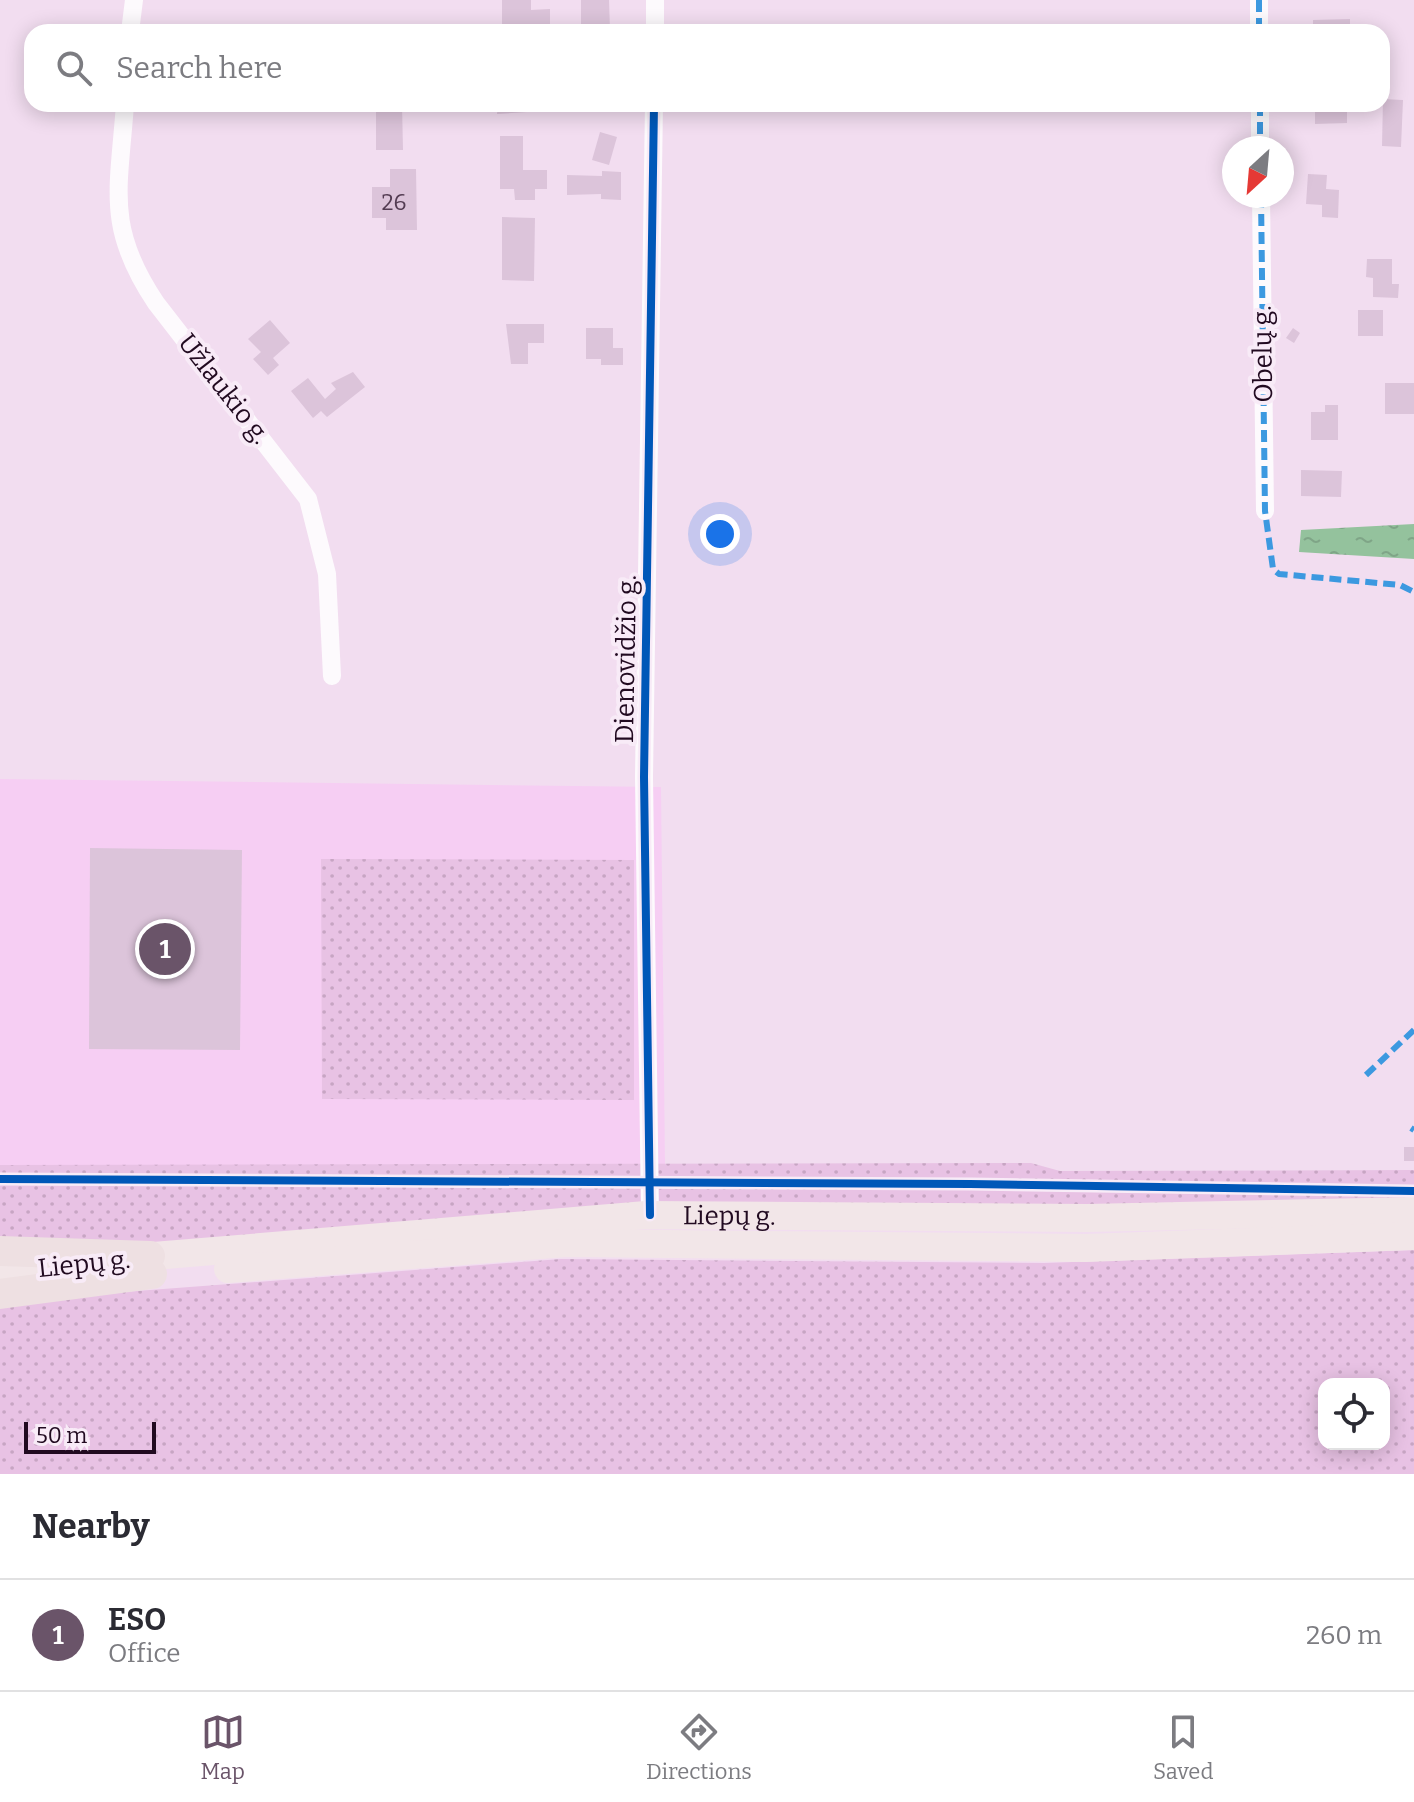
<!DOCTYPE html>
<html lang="en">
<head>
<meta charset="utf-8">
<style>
	body { margin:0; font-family:Bitter,serif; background:#f7f7f7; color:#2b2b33 }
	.controls { position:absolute; right:24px; bottom:24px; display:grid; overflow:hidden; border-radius:16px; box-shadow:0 4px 20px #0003 }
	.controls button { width:72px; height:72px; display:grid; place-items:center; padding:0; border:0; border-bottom:2px solid #e1e1e2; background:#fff; color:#2b2b33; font:40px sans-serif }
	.compass { position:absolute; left:1222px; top:136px; width:72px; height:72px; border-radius:50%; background:#fff; box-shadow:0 4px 20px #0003; rotate:206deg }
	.scale { position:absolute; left:24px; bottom:20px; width:132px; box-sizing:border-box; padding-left:8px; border:4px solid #210a20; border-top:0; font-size:22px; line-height:28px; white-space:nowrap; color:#210a20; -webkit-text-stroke:6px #f8ebf7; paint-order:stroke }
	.you { position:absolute; left:720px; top:534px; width:28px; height:28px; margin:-20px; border:6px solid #fff; border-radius:50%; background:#1a73e8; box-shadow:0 0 0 12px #1a73e833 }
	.badge { display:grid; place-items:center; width:52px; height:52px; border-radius:50%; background:#6a5469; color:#fff; font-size:26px; font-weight:700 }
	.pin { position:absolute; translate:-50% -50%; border:4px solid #fff; box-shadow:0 2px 8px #0006 }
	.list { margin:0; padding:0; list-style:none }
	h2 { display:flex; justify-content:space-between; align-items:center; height:104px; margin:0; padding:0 32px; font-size:34px }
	h2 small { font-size:26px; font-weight:400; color:#7c7c81 }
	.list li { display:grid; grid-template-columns:52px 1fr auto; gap:24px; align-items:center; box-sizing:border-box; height:112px; padding:0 32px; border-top:2px solid #e1e1e2 }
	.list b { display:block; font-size:30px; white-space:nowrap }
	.list p { margin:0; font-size:26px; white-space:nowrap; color:#7c7c81 }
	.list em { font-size:26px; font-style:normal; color:#7c7c81 }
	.icon { flex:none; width:44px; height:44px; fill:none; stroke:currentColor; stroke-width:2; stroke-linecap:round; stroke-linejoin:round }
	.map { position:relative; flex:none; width:1414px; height:1474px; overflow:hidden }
	.search { position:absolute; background:#fff; box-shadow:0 4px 20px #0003; left:24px; right:24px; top:24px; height:88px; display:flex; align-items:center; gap:20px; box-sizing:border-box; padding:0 28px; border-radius:24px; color:#7c7c81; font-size:30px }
	.sheet { height:216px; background:#fff }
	nav { display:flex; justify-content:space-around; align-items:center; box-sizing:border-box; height:112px; border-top:2px solid #e1e1e2; background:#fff; font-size:22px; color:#7c7c81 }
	nav a { display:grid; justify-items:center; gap:4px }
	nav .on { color:#6a5469 }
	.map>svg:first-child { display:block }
	.built { fill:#f6cef3 }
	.grass { fill:url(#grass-dots); fill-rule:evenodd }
	.water { fill:url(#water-ripples) }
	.building { fill:#dcc4da }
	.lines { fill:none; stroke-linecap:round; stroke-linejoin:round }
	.minor { stroke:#fdfafd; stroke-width:18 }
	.primary { stroke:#f2e6e8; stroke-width:28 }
	.trunk { stroke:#eee0e2; stroke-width:30 }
	.quiet { stroke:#3c99e0; stroke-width:6; stroke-dasharray:12 6; stroke-linecap:butt }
	.cycleway-casing { stroke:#f8ebf7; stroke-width:13 }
	.cycleway { stroke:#0057b8; stroke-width:8 }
	.labels { text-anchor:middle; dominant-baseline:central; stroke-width:8; stroke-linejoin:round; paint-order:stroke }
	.number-label { font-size:22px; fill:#533c52 }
	.street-label { font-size:26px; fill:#210a20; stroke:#f8ebf7 }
</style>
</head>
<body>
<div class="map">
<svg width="1414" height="1474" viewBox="0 0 1414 1474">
	<defs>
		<pattern id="grass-dots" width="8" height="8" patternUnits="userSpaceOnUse" patternTransform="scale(2)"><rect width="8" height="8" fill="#e8c2e4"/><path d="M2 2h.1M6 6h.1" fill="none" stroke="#c7a5c3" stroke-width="1.8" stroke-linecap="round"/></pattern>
		<pattern id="water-ripples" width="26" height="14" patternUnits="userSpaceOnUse" patternTransform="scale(2)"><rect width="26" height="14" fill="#94c29d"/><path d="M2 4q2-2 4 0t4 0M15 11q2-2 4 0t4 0" fill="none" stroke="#7fa587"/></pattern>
	</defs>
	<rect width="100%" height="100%" fill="#f2ddf0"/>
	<path class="built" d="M 0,779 L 661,787 L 665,1166 L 0,1165 Z"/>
	<g class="grass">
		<path d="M 321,859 L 634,860 L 634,1100 L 322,1099 Z"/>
		<path d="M 1031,1163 L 1060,1171 L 1414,1170 L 1414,1199 L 80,1247 L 0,1244 L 0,1165 Z"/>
		<path d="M 1414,1250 L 1414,1474 L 0,1474 L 0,1303 L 17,1300 L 561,1259 L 1044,1263 ZM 1324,1384 L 1384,1384 L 1384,1444 L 1324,1444 Z"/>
	</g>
	<path class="water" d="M 1414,524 L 1414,559 L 1299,552 L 1301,530 Z"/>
	<g class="building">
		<path d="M 502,0 L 531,0 L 531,10 L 550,9 L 550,32 L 502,32 Z"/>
		<path d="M 581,0 L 609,0 L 610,30 L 581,30 Z"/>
		<path d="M 1350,19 L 1350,32 L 1313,32 L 1313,20 Z"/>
		<path d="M 1383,99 L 1403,100 L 1401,147 L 1382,146 Z"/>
		<path d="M 376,104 L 402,104 L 403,150 L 376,150 Z"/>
		<path d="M 498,104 L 542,104 L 542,111 L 497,114 Z"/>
		<path d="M 580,104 L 610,104 L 610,111 L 580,112 Z"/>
		<path d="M 1315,104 L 1347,104 L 1347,123 L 1315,124 Z"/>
		<path d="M 600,132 L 617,137 L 609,165 L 592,160 Z"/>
		<path d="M 500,136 L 523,136 L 523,170 L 547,170 L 547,189 L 535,189 L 535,200 L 515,200 L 514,189 L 500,189 Z"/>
		<path d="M 390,169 L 416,169 L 417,230 L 386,230 L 386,218 L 372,218 L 372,187 L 390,187 Z"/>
		<path d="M 602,171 L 621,172 L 621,200 L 601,199 L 601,194 L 567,195 L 567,175 L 602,176 Z"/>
		<path d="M 1308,174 L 1327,175 L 1326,189 L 1339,190 L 1338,218 L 1322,217 L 1322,205 L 1306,204 Z"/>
		<path d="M 502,217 L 535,218 L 534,281 L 502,280 Z"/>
		<path d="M 1367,259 L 1392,259 L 1392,284 L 1399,284 L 1398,298 L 1373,297 L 1373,278 L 1366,277 Z"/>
		<rect x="1358" y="310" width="25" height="26"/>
		<path d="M 270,320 L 290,343 L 273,358 L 279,365 L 268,375 L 253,359 L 261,352 L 248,339 Z"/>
		<path d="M 506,324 L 544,324 L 544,343 L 528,343 L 528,364 L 511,364 Z"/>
		<path d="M 586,328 L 613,328 L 613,348 L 623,348 L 623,365 L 601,365 L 601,359 L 586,359 Z"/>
		<path d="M 1293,328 L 1300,333 L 1294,343 L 1286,338 Z"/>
		<path d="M 353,372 L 365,387 L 327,417 L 321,411 L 313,418 L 291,391 L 308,378 L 325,399 L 336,389 L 331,383 Z"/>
		<rect x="1385" y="383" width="29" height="31"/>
		<path d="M 1325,405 L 1338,405 L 1338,440 L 1311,440 L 1311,412 L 1325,412 Z"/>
		<path d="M 1301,470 L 1342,471 L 1341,497 L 1301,496 Z"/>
		<path d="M 90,848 L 242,850 L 240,1050 L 89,1049 Z"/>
		<rect x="1404" y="1147" width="10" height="14"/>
	</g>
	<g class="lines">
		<g class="minor">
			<path d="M 1259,0 L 1259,32"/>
			<path d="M 130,32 L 134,0"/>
			<path d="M 655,32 L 655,0"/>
			<path d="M 125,104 C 119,190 105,227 156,303 L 308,499 L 327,574 L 332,676"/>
			<path d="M 1260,104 L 1260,148"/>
			<path d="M 1261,196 L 1265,511"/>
			<path d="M 650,1215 L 644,777 L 654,104"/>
		</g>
		<g class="primary">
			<path id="s1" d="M 129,1258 L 646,1215 L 1087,1218 L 1414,1211"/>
			<path d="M 228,1269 L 567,1243 L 1086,1248 L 1414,1236"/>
			<path d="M 0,1273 L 83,1264"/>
		</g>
		<g class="trunk">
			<path d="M 0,1251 L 150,1256"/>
			<path d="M 0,1294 L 152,1274"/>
		</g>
		<g class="quiet">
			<path d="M 1259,0 L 1259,32"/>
			<path d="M 1260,104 L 1260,148"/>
			<path d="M 1261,196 L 1265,511 L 1273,569 L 1279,574 L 1400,585 L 1414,592"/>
			<path d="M 1366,1075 L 1414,1030"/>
			<path d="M 1411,1128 L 1414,1130"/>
		</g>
		<defs>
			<g id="cycleway">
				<path d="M 0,1179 L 970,1184 L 1414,1191"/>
				<path d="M 650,1215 L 644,777 L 654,104"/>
			</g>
		</defs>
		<use href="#cycleway" class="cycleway-casing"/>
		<use href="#cycleway" class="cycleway"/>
	</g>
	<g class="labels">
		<g class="number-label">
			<text x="394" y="202">26</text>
		</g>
		<g class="street-label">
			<text transform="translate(1263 354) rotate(-91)">Obelų g.</text>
			<text transform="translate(224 389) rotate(52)">Užlaukio g.</text>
			<text transform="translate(626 659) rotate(-89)">Dienovidžio g.</text>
			<text stroke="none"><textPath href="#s1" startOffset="602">Liepų g.</textPath></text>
			<text transform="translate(84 1264) rotate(-6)">Liepų g.</text>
		</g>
	</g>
</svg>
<div class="controls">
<button><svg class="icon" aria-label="locate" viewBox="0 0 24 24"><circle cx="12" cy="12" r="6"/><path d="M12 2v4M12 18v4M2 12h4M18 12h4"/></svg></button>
</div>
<svg class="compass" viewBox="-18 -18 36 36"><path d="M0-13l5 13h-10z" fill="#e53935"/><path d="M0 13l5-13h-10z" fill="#7c7c81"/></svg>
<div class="scale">50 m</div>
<div class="you"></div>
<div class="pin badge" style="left:165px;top:949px">1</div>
<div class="search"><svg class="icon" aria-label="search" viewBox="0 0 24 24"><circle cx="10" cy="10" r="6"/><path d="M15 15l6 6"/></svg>Search here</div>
</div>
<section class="sheet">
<h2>Nearby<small></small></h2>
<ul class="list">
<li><span class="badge">1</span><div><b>ESO</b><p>Office</p></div><em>260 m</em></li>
</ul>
</section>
<nav>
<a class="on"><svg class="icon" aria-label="map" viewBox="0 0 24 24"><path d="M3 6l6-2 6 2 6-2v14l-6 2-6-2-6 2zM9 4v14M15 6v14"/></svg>Map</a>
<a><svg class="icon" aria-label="directions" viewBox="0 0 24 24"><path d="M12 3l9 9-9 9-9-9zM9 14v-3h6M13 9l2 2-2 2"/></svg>Directions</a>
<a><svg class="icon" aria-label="saved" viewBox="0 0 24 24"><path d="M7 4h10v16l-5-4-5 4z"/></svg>Saved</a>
</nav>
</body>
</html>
